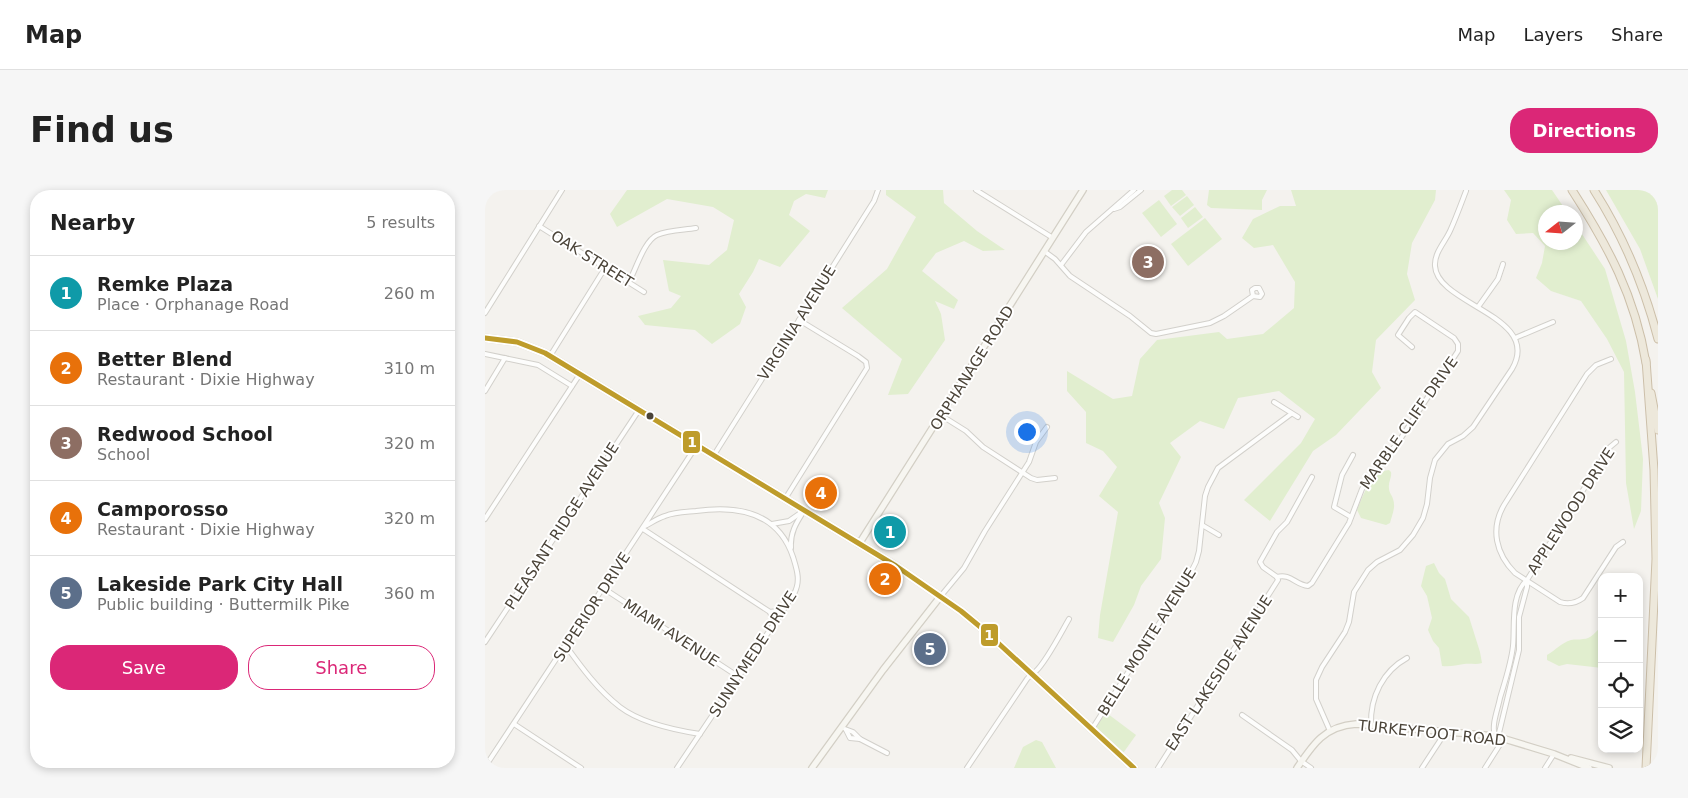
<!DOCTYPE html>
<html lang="en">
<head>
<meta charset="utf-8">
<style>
	body { margin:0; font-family:"DejaVu Sans",sans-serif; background:#f6f6f6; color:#222 }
	.controls { position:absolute; right:15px; bottom:15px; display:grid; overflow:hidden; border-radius:10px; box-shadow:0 2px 8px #0003 }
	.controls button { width:45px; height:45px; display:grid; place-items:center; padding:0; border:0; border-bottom:1px solid #e0e0e0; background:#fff; color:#222; font:25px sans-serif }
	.compass { position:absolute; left:1053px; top:15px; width:45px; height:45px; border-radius:50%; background:#fff; box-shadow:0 2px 8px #0003; rotate:253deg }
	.you { position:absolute; left:541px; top:241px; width:18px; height:18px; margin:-12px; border:4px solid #fff; border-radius:50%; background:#1a73e8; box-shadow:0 0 0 8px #1a73e833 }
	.badge { display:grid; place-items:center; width:32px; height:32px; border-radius:50%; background:#db2777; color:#fff; font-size:16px; font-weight:700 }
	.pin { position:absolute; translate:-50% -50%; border:2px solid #fff; box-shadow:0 1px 5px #0006 }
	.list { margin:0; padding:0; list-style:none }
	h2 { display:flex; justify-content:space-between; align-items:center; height:65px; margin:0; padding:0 20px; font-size:21px }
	h2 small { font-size:16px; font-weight:400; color:#767676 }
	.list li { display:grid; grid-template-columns:32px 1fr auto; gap:15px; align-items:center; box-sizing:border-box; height:75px; padding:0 20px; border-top:1px solid #e0e0e0 }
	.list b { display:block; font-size:19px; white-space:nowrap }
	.list p { margin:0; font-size:16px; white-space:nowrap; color:#767676 }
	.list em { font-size:16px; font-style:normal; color:#767676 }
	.actions { display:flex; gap:10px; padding:15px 20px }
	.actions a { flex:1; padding:11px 0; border:1px solid #db2777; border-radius:20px; text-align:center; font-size:18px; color:#db2777 }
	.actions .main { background:#db2777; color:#fff }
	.icon { flex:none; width:28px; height:28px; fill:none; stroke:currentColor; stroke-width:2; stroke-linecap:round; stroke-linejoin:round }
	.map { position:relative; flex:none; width:1173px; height:578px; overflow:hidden; border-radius:20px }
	header { display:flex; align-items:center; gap:30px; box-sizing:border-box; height:70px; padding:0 25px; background:#fff; border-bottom:1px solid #e0e0e0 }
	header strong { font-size:24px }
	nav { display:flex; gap:28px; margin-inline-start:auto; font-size:18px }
	.intro { display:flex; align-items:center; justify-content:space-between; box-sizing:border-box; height:120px; padding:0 30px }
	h1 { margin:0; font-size:35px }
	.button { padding:12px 22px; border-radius:20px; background:#db2777; color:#fff; font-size:18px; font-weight:700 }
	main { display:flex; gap:30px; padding:0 30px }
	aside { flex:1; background:#fff; border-radius:20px; box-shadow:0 2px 8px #0003 }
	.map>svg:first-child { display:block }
	.green { fill:#e1eecf }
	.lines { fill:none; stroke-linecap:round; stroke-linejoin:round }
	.minor-casing { stroke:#d2d0cb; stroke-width:6 }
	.secondary-casing { stroke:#d3cfc5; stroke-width:8 }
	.primary-casing { stroke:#d6cebb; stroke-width:9 }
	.motorway-casing { stroke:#ccbfa9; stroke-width:9 }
	.minor { stroke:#fdfdfc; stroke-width:4 }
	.secondary { stroke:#f7f6f1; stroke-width:5.5 }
	.primary { stroke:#f2efe6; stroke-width:6 }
	.motorway { stroke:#ede8db; stroke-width:7 }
	.bus-1-casing { stroke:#fff; stroke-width:9 }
	.bus-1 { stroke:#be9c2b; stroke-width:5 }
	.bus-dot { fill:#4b4439; stroke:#fff; stroke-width:2 }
	.labels { text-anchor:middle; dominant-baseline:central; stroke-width:4; stroke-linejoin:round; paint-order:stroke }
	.street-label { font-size:15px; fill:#4b4439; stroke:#fff }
	.line-badge { stroke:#fff; stroke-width:2 }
	.badge-label { font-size:14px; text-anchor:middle; font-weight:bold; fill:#fff }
</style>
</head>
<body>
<header>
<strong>Map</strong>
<nav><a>Map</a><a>Layers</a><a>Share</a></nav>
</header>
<div class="intro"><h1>Find us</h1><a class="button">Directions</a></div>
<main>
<aside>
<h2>Nearby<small>5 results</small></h2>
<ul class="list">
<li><span class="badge" style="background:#0f9aa8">1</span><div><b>Remke Plaza</b><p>Place · Orphanage Road</p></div><em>260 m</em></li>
<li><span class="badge" style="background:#e8710a">2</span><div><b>Better Blend</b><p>Restaurant · Dixie Highway</p></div><em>310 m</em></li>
<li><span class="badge" style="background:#8d6e63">3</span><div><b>Redwood School</b><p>School</p></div><em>320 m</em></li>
<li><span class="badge" style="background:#e8710a">4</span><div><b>Camporosso</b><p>Restaurant · Dixie Highway</p></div><em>320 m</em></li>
<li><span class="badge" style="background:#5c6f8a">5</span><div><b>Lakeside Park City Hall</b><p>Public building · Buttermilk Pike</p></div><em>360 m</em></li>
</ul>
<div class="actions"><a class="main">Save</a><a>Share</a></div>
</aside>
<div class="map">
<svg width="1173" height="578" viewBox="0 0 1173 578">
	<rect width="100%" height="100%" fill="#f4f2ee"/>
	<g class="green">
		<path d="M 142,0 L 343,0 L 340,8 L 321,4 L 309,11 L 304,25 L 325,41 L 295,77 L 274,69 L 268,82 L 254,104 L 261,117 L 255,134 L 227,154 L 210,140 L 160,135 L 153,126 L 186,118 L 196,106 L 184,101 L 178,70 L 224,75 L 242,60 L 249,30 L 228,17 L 182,9 L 132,37 L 125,24 Z"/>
		<path d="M 401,0 L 458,0 L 459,13 L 492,41 L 520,60 L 498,61 L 479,51 L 451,63 L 437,81 L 473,110 L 469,119 L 450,111 L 456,124 L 460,150 L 423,204 L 403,205 L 417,169 L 357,118 L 402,79 L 431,27 L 401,5 Z"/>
		<path d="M 687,0 L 697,0 L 701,5 L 686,16 L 679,6 Z"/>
		<path d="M 724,0 L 782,0 L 777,10 L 777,20 L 726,18 L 722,15 Z"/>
		<path d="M 806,0 L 951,0 L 950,10 L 927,53 L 922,84 L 930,110 L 891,150 L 887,182 L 896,198 L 851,245 L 828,261 L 785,331 L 759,310 L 816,253 L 830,229 L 794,201 L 753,208 L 739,239 L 715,231 L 685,253 L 696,267 L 674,313 L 680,328 L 676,369 L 656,396 L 649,415 L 628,452 L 613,448 L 615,425 L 633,322 L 614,306 L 632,277 L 618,261 L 601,253 L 601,222 L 582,201 L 582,181 L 628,209 L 647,206 L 655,169 L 672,150 L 734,142 L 742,149 L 778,144 L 809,118 L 810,92 L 788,55 L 769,58 L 757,48 L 768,29 L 795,16 L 811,16 Z"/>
		<path d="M 1019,0 L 1067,0 L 1082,22 L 1060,22 L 1060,52 L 1090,52 L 1091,35 L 1120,79 L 1141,151 L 1150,202 L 1158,269 L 1156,321 L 1149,339 L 1141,293 L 1139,182 L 1122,149 L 1096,111 L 1066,101 L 1051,88 L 1057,73 L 1060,56 L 1048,43 L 1031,44 L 1022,30 L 1026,10 Z"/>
		<path d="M 1121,0 L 1173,0 L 1173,109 L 1155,59 Z"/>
		<path d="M 702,6 L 709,15 L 695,26 L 687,17 Z"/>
		<path d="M 674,10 L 692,34 L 676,47 L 657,23 Z"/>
		<path d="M 710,17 L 718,27 L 703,38 L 696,28 Z"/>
		<path d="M 720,28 L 737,49 L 703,76 L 686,54 Z"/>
		<path d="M 904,280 L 906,282 C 907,288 903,292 904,298 C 904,303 907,305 908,309 C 911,317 907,325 905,333 L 901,335 L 876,328 L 872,320 C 878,306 886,281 904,280 Z"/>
		<path d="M 949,373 L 954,383 L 960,389 L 966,409 L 984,427 L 995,462 L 997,473 C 991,475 985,473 979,474 C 971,475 966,477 957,476 L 954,458 L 948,451 L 943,440 L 947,428 L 942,406 L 936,396 L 941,376 Z"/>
		<path d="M 1117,435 L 1117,478 L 1082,474 L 1074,476 L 1062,470 L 1062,465 C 1071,460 1076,453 1086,450 C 1090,449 1094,450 1098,449 C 1106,449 1112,441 1117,435 Z"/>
		<path d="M 619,521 L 651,545 L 636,566 L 607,539 Z"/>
		<path d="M 551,550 L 557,552 L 571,578 L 529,578 L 538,557 Z"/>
	</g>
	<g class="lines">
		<defs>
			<g id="minor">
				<path d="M 491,0 L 568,48"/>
				<path d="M 629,19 L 635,17 L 656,0"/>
				<path d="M 54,36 L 159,102"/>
				<path d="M 559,61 L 570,69 L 585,86 L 645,126 L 666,143 L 671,144 L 725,133 L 739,126 L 768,106 L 775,107 L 777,104 L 774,98 L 770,98 L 767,100 L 768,106"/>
				<path d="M 576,75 L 601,42 L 649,0"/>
				<path d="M 144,92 C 151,79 159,51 172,45 C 183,40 199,40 211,38"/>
				<path d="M 993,117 L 1013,89 L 1018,74"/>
				<path d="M 0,123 L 77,0"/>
				<path d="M 1030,148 L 1068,132"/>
				<path d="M 0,164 L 53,175 L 87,196"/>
				<path d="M 65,166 L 120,78"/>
				<path d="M 1126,169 L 1111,175 L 1102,184 L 1019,315 C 1005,339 1011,364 1030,383 L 1075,412 C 1084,415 1091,413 1098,408 L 1131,357 L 1138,352"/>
				<path d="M 0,201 L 20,168"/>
				<path d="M 789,212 L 813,227"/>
				<path d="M 457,226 L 481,241 L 498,257 L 546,288 L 552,290 L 570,288"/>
				<path d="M 229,265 L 389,11 L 393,0"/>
				<path d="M 300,309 L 382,178 L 381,172 L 373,166 L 314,130"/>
				<path d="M 866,327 L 849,317 L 857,285 L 868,265"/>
				<path d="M 0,329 L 95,184"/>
				<path d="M 287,334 L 304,331 L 317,322"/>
				<path d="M 717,335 L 734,345"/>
				<path d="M 160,336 C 166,333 173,328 180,326 C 190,322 201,322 211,321 C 253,315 293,322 308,367 C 312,380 316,391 309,404 L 192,578"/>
				<path d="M 158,339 L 285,422 L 289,434"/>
				<path d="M 306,358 C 305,343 311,333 319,321"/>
				<path d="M 792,387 C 805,383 811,395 823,396 L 827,393 L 864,333 L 877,299 L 916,248 L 973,161 L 973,154 L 969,148 L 930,122 L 924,128 L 913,145 L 927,157"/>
				<path d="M 792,387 L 778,377 L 775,372 L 792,342 L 802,332 L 827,287"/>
				<path d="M 118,398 L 254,487"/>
				<path d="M 455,407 L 479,378 L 500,341 L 544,272 L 551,252 L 562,237"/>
				<path d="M 285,422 L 298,420"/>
				<path d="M 0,452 L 154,220"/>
				<path d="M 81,456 C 97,478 113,500 135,517 C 156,533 189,540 215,544"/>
				<path d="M 757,525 L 807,560 L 816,571 L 826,578"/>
				<path d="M 29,534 L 96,578"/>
				<path d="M 886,535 C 885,507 898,481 922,468"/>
				<path d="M 360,539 L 368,542 L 375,549"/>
				<path d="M 607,539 L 703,388 L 711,372 L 714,361 L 720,306 L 723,297 L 733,278 L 806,224"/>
				<path d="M 361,540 L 365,548 L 375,549 L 402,563"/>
				<path d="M 845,541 L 831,509 L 831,490 L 837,477 L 860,442 L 864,432 L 869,402 L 883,380 L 892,372 L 915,360 L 928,345 L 938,328 L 942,314 L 945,288 L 950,270 L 963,254 L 978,246 L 988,237 L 1027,179 C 1058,126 952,115 950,76 C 949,63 960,52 965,41 C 971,28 976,14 981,1"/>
				<path d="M 1010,546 C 1006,535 1013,519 1015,508 C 1020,491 1026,474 1028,456 C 1030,436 1025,405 1042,390 L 1125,257 L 1131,252"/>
				<path d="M 1010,546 L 1014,543 L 1034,460 L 1034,427 L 1042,397 L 1042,390"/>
				<path d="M 0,577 L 212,255"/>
				<path d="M 482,578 L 542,489 C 545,485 548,484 551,481 C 561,472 577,441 584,429"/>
				<path d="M 673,578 L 793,390 L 792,387"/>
				<path d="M 937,578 L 958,546 L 959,541"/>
				<path d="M 1000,578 L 1016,553 L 1018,548"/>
				<path d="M 1060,578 L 1069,564"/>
			</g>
			<g id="secondary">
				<path d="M 374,354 L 598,0"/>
				<path d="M 1086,568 L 1124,578"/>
				<path d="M 327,578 L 398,480 L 455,407"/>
				<path d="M 812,578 C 828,554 840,536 871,534 L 1010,546 L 1069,564 L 1104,578"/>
			</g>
			<path id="primary" d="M 0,148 L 32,152 L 60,163 L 411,376 L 476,421 L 499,440 L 649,578"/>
			<g id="motorway">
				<path d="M 1087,0 C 1123,56 1150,106 1161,173"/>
				<path d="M 1109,0 C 1139,47 1159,95 1173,149"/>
				<path d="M 1161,170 L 1169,280 L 1171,369 L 1161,578"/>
				<path d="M 1166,203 L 1173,240"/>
			</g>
		</defs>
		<use href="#minor" class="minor-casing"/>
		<use href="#secondary" class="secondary-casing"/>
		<use href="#primary" class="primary-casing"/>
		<use href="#motorway" class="motorway-casing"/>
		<use href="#minor" class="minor"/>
		<use href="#secondary" class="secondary"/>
		<use href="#primary" class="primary"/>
		<use href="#motorway" class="motorway"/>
		<defs>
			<path id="bus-1" d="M 0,148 L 32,152 L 60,163 L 411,376 L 476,421 L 499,440 L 649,578"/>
		</defs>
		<use href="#bus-1" class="bus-1-casing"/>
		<use href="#bus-1" class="bus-1"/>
	</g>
	<circle class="bus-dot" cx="165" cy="226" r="4.5"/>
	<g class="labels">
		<g class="street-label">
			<text transform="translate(107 69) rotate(32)">OAK STREET</text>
			<text transform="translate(312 133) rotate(-58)">VIRGINIA AVENUE</text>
			<text transform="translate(487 178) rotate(-58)">ORPHANAGE ROAD</text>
			<text transform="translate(924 233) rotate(-55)">MARBLE CLIFF DRIVE</text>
			<text transform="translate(1086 321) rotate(-57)">APPLEWOOD DRIVE</text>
			<text transform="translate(77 336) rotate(-57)">PLEASANT RIDGE AVENUE</text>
			<text transform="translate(107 417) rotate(-57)">SUPERIOR DRIVE</text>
			<text transform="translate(186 443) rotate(33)">MIAMI AVENUE</text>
			<text transform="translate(662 452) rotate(-58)">BELLE MONTE AVENUE</text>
			<text transform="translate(268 464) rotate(-57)">SUNNYMEDE DRIVE</text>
			<text transform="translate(734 483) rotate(-57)">EAST LAKESIDE AVENUE</text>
			<text transform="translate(947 543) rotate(6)">TURKEYFOOT ROAD</text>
		</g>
	</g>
	<g class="line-badge">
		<rect x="197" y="240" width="19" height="24" rx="5" fill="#be9c2b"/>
		<rect x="495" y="433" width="19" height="24" rx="5" fill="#be9c2b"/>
	</g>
	<g class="badge-label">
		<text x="207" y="257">1</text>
		<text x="504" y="450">1</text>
	</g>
</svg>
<div class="controls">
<button>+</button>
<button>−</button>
<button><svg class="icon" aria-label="locate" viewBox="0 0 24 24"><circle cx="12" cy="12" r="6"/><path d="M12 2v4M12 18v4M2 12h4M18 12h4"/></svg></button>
<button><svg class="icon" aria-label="layers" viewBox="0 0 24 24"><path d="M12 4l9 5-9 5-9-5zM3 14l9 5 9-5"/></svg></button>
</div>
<svg class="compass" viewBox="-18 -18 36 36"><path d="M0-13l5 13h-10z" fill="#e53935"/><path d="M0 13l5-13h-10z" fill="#767676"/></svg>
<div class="you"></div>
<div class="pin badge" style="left:405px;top:342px;background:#0f9aa8">1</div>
<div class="pin badge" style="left:400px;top:389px;background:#e8710a">2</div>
<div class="pin badge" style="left:663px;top:72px;background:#8d6e63">3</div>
<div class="pin badge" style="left:336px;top:303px;background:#e8710a">4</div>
<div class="pin badge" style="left:445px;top:459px;background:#5c6f8a">5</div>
</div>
</main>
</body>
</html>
